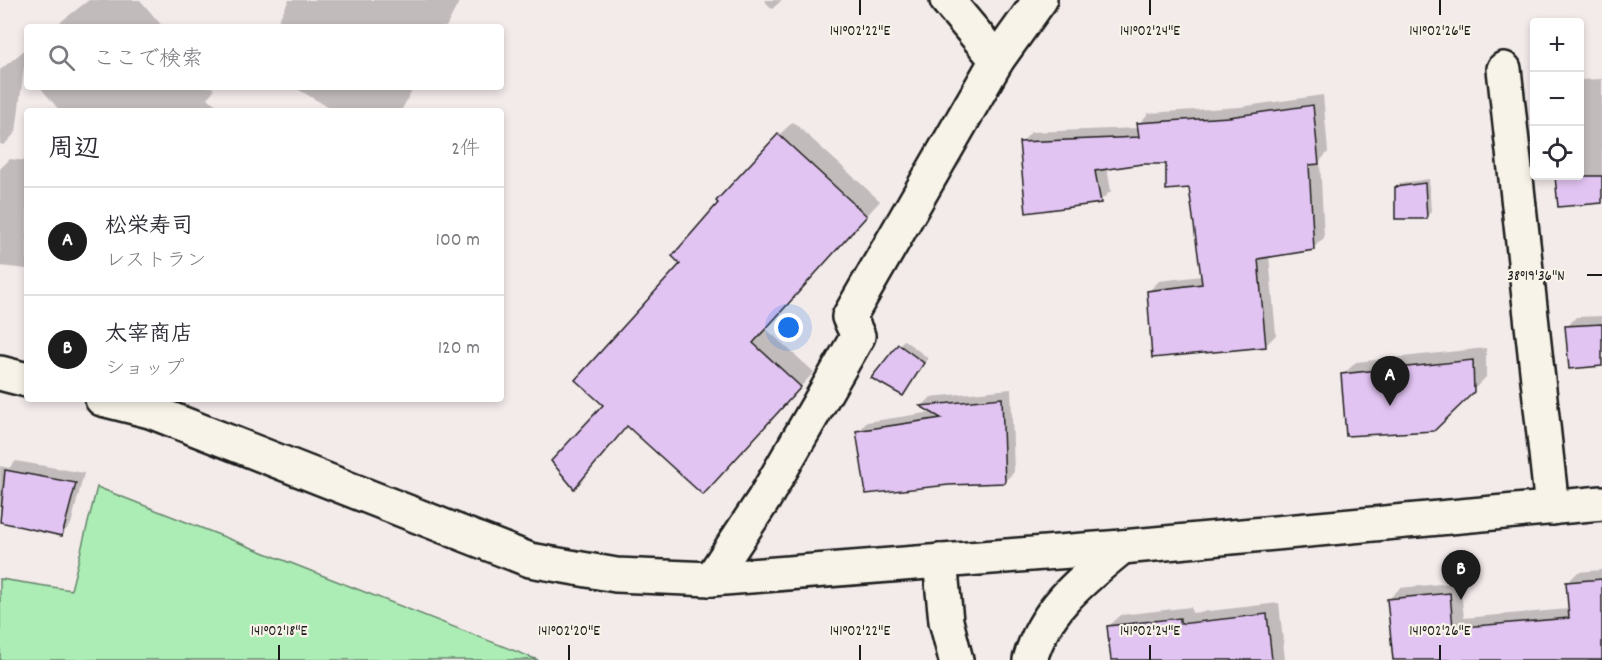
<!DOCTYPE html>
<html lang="ja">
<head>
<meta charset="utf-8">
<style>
	body { margin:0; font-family:Dekko,"Klee One",sans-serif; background:#f2f2f3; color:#2b2b33 }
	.controls { position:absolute; right:18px; top:18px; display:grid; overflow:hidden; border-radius:6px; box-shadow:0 3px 9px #0003 }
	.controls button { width:54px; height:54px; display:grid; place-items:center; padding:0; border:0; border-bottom:2px solid #e1e1e2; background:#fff; color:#2b2b33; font:30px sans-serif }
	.you { position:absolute; left:789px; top:328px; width:21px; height:21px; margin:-15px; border:4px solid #fff; border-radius:50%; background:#1a73e8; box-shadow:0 0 0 9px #1a73e833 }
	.badge { display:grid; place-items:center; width:39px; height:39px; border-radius:50%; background:#1c1c1c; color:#fff; font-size:20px; font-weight:700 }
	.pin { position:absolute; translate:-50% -50px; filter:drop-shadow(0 2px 3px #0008) }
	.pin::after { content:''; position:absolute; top:32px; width:21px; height:18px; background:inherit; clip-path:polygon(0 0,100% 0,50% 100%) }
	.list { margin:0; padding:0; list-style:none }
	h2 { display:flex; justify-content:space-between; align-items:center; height:78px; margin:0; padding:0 24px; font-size:26px }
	h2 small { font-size:20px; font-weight:400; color:#7c7c81 }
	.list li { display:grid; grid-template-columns:39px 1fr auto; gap:18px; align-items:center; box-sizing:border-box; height:108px; padding:0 24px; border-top:2px solid #e1e1e2 }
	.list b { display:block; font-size:22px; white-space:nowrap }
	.list p { margin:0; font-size:20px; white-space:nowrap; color:#7c7c81 }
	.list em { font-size:20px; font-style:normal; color:#7c7c81 }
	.icon { flex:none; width:33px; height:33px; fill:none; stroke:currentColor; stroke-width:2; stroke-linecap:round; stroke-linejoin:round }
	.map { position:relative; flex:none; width:1602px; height:660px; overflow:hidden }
	.search { position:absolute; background:#fff; box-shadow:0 3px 9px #0003; left:24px; top:24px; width:480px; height:66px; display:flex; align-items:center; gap:15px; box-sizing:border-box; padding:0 21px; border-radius:6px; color:#7c7c81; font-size:22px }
	.panel { position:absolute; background:#fff; box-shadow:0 3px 9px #0003; left:24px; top:108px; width:480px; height:294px; border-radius:6px }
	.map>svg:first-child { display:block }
	.green { fill:#acedb6; stroke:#648469; stroke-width:1.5 }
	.shadow { fill:#0003 }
	.building { fill:#e2c4f2; stroke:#1c1c1c; stroke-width:1.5 }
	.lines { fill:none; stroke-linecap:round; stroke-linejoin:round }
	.minor-casing { stroke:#1c1c1c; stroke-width:38 }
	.tertiary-casing { stroke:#1c1c1c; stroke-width:38 }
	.minor { stroke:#f7f3e8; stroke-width:33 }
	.tertiary { stroke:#f7f3e8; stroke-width:33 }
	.ticks { fill:none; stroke:#1c1c1c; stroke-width:2 }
	.ticks-label { font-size:15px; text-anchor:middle; fill:#1c1c1c; stroke:#f7f3e8; stroke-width:4.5; stroke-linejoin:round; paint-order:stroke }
</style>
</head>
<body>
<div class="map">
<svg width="1602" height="660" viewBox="0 0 1602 660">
	<rect width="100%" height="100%" fill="#f3eaea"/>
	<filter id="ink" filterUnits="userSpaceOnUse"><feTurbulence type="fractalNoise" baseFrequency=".0167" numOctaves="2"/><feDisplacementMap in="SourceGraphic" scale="12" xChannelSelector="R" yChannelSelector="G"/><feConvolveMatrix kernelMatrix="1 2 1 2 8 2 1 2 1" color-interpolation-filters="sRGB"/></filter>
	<g filter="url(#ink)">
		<path class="green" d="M 97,487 L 538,660 L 0,660 L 0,579 L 71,590 Z"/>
		<g class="shadow">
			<path d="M 89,0 L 140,0 L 163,27 L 54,27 Z"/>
			<path d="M 289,0 L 460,0 L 446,27 L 275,27 Z"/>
			<path d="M 764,0 L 782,0 L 772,9 Z"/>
			<path d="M 27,48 L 27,71 L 24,67 L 16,132 L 4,145 L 0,144 L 0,70 Z"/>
			<path d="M 1602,79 L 1602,202 L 1559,205 L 1557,176 L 1580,176 L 1580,80 Z"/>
			<path d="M 40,87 L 212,87 L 214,90 L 207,98 L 225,111 L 60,111 Z"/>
			<path d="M 294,87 L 414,87 L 401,111 L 335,111 Z"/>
			<path d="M 1323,95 L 1328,152 L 1320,161 L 1324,238 L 1313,248 L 1269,256 L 1276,335 L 1265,346 L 1149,291 L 1159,281 L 1202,276 L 1190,186 L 1168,162 L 1107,168 L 1111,191 L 1100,201 L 1021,143 L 1031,132 L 1139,128 L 1138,124 L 1149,113 L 1240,107 Z"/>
			<path d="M 793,122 L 880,201 L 765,328 L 814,372 L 717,479 L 628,425 L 574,487 L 605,404 L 682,264 L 779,135 Z"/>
			<path d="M 10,159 L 27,161 L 27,269 L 0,266 L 0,169 Z"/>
			<path d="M 1429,179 L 1431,212 L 1426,217 L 1396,187 L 1401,183 Z"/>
			<path d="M 1602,316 L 1602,364 L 1567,327 L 1576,317 Z"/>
			<path d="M 904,340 L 928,358 L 902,394 L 899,345 Z"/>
			<path d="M 1486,348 L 1486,377 L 1434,430 L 1343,375 L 1356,362 Z"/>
			<path d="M 1011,389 L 1014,472 L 1004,482 L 858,432 L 867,422 L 933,412 L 922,406 L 931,397 Z"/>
			<path d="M 16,461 L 84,473 L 71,524 L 62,534 L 0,520 L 0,466 L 9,468 Z"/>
			<path d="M 1602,570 L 1602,660 L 1395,660 L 1389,599 L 1400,588 L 1460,582 L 1464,618 L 1569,609 L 1567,583 L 1578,572 Z"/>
			<path d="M 1279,603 L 1285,660 L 1113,660 L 1109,626 L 1121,615 L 1191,607 L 1192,613 Z"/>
		</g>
		<g class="building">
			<path d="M 1313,105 L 1319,164 L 1309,165 L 1314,250 L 1258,259 L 1266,347 L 1152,358 L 1147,291 L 1202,284 L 1189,188 L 1166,190 L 1166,164 L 1142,164 L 1095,171 L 1101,203 L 1026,213 L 1019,142 L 1139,137 L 1137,123 L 1229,117 Z"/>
			<path d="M 778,134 L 867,216 L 753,343 L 801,387 L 703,495 L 627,426 L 574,489 L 551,461 L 603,405 L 575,380 L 680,264 L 672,256 L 718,203 L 716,201 Z"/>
			<path d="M 1555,176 L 1602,176 L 1602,203 L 1558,207 Z"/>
			<path d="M 1425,183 L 1427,219 L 1395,219 L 1395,187 Z"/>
			<path d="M 1602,324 L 1602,366 L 1569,369 L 1565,326 Z"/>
			<path d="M 898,344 L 924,363 L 903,396 L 871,378 Z"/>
			<path d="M 1473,360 L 1474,392 L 1434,431 L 1346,436 L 1341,374 Z"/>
			<path d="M 1002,398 L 1005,483 L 949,485 L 866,494 L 856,431 L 941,418 L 920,406 Z"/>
			<path d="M 5,470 L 76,483 L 62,536 L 0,522 Z"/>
			<path d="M 1602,579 L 1602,660 L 1393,660 L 1387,599 L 1450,593 L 1453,628 L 1569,618 L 1566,582 Z"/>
			<path d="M 1267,614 L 1272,660 L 1111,660 L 1107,626 L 1180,618 L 1180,624 Z"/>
		</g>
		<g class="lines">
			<defs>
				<g id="minor">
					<path d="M 947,0 L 997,60"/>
					<path d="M 1504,69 L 1552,508"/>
					<path d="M 711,579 L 764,499 L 858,336 L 849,317 L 997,60 L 1040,0"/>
				</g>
				<g id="tertiary">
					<path d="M 0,373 L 27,380"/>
					<path d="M 102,399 L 150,411 L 530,560 L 616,575 L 711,579 L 1122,547 L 1602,503"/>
					<path d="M 940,561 L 946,621 L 956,660"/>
					<path d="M 1030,660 C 1044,609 1083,579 1122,547"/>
				</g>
			</defs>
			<use href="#minor" class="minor-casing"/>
			<use href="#tertiary" class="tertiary-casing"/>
			<use href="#minor" class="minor"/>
			<use href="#tertiary" class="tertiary"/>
		</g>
	</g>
	<path class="ticks" d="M 860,0 L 860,15M 1150,0 L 1150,15M 1440,0 L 1440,15M 1587,275 L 1602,275M 279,645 L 279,660M 569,645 L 569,660M 860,645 L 860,660M 1150,645 L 1150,660M 1440,645 L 1440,660"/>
	<g class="ticks-label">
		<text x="860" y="35">141°02'22"E</text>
		<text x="1150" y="35">141°02'24"E</text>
		<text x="1440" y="35">141°02'26"E</text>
		<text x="1536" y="280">38°19'36"N</text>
		<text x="279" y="635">141°02'18"E</text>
		<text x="569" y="635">141°02'20"E</text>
		<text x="860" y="635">141°02'22"E</text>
		<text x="1150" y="635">141°02'24"E</text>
		<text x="1440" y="635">141°02'26"E</text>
	</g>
</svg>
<div class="controls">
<button>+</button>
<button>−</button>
<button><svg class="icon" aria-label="locate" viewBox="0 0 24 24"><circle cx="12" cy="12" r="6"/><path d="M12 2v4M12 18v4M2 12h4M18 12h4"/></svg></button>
</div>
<div class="you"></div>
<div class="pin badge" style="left:1390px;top:406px">A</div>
<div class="pin badge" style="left:1461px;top:600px">B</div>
<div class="search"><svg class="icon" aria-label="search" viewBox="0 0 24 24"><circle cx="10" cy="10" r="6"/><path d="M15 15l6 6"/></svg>ここで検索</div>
<section class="panel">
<h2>周辺<small>2件</small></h2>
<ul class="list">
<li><span class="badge">A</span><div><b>松栄寿司</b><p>レストラン</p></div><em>100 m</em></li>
<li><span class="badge">B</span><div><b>太宰商店</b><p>ショップ</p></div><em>120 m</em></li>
</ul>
</section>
</div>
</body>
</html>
